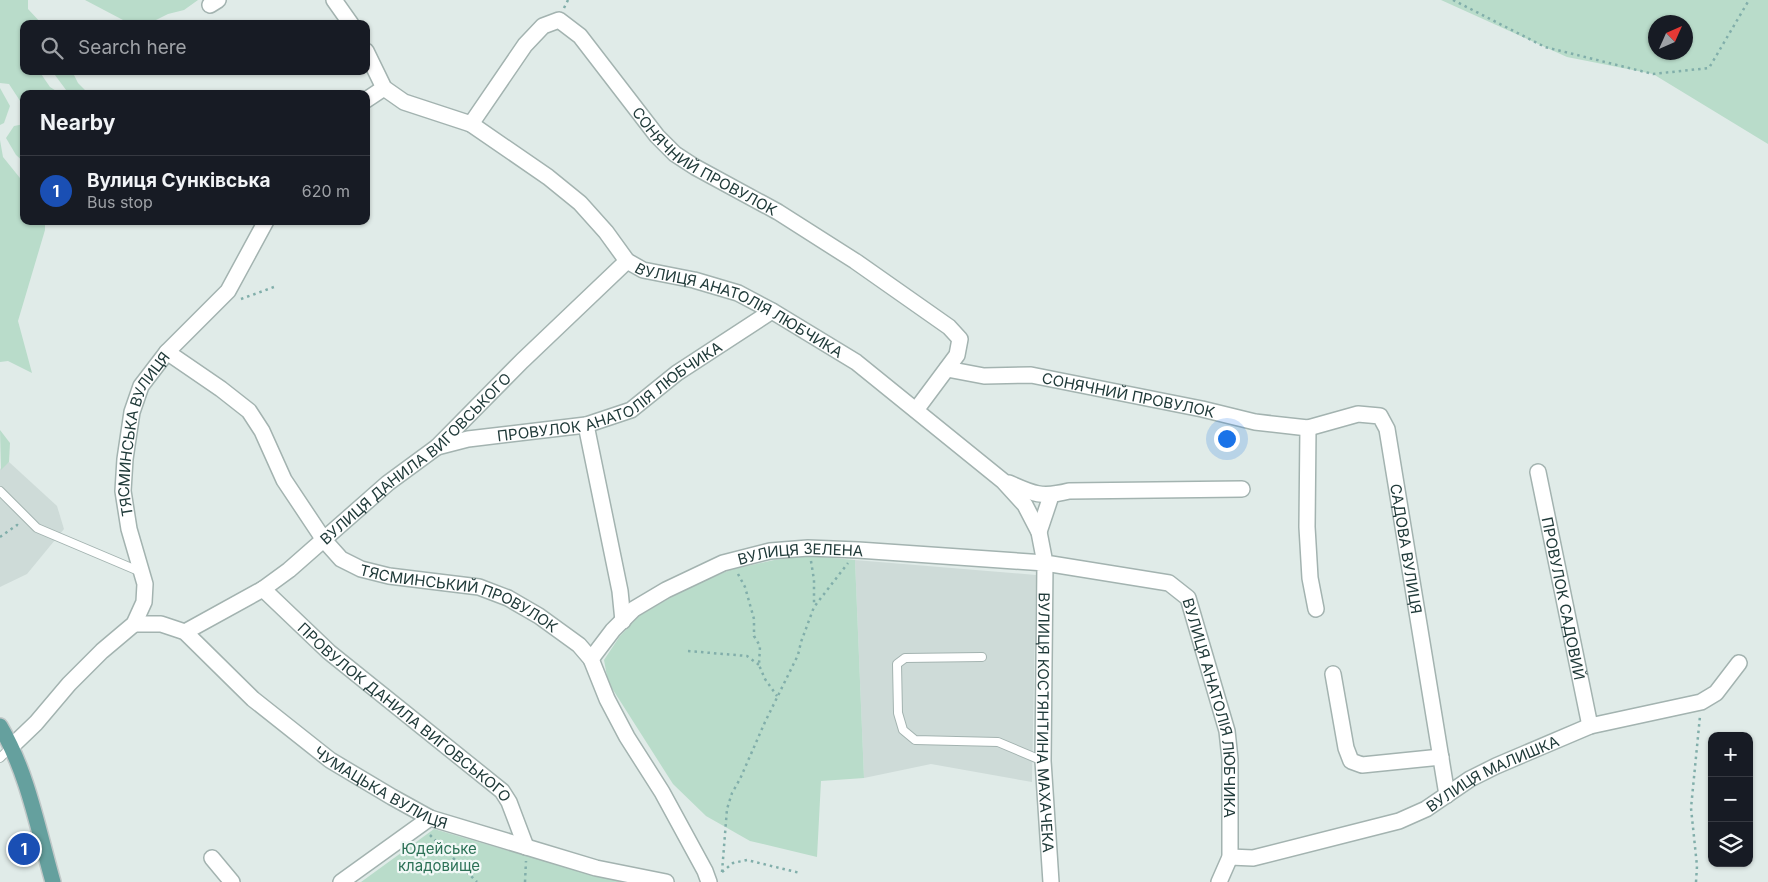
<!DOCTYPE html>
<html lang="en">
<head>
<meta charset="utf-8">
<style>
	body { margin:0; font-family:Inter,sans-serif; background:#242831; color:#f1f3f6 }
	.controls { position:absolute; right:15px; bottom:15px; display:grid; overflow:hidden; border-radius:10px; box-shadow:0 1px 4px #0004 }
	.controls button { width:45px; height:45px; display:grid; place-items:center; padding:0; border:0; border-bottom:1px solid #363941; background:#171b24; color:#f1f3f6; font:25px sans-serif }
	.compass { position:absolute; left:1648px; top:15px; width:45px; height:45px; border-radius:50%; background:#171b24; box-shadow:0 1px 4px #0004; rotate:45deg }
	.you { position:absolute; left:1226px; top:438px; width:18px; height:18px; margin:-12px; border:4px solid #fff; border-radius:50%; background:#1a73e8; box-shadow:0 0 0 8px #1a73e833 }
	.badge { display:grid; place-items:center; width:32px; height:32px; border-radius:50%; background:#ea580c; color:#fff; font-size:16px; font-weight:700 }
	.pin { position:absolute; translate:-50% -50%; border:2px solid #fff; box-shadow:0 1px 5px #0006 }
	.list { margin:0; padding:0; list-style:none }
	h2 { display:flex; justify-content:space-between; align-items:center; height:65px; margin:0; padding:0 20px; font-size:21px }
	h2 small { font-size:16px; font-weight:400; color:#9ea1a6 }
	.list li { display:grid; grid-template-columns:32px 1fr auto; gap:15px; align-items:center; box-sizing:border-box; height:70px; padding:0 20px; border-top:1px solid #363941 }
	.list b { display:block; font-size:19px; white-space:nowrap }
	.list p { margin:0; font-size:16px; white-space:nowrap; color:#9ea1a6 }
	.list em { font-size:16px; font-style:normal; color:#9ea1a6 }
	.icon { flex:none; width:28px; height:28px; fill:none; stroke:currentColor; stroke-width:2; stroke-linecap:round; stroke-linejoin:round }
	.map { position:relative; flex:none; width:1768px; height:882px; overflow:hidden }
	.search { position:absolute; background:#171b24; box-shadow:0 1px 4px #0004; left:20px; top:20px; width:350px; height:55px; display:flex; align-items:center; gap:12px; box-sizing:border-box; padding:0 18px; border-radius:10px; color:#9ea1a6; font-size:19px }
	.panel { position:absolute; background:#171b24; box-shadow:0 1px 4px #0004; left:20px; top:90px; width:350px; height:135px; border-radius:10px }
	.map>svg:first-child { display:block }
	.built { fill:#cedbd8 }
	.green { fill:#b9dcca; fill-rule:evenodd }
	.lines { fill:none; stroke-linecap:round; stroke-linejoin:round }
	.lane-casing { stroke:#a3b3b0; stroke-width:10 }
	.street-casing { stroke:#a3b3b0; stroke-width:18 }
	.primary-casing { stroke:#c1c8c8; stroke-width:18 }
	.path { stroke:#81aeaa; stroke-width:2.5; stroke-dasharray:2.5 4; stroke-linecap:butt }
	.lane { stroke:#fff; stroke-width:8 }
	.street { stroke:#fff; stroke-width:15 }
	.primary { stroke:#65a09e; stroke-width:15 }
	.labels { text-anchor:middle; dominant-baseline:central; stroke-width:4.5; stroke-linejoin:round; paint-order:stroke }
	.street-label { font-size:15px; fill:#213b3a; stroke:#f1f8f6 }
	.park-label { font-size:15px; fill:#2c7156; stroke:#f1f8f6 }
</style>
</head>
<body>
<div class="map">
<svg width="1768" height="882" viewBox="0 0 1768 882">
	<rect width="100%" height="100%" fill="#e0ebe8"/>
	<g class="built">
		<path d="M 9,462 L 57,506 L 64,529 L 27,574 L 0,587 L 0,469 Z"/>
		<path d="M 855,560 L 1036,575 L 1032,782 L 931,764 L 864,778 Z"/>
	</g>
	<g class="green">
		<path d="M 0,0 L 28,0 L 28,9 L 42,24 L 24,24 L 24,71 L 39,71 L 50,87 L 61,94 L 24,94 L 24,107 L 9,84 L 0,83 Z"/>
		<path d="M 85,0 L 198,0 L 184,10 L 168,14 L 148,24 L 140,24 L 123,20 Z"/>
		<path d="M 1441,0 L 1768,0 L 1768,144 L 1653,74 L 1567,57 ZM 1656,22 L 1686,22 L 1686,52 L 1656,52 Z"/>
		<path d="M 52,71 L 72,71 L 78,83 L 89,94 L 69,94 Z"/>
		<path d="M 0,88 L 10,106 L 4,123 L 0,125 Z"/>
		<path d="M 24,124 L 24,162 L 16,155 L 6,138 L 14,126 Z"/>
		<path d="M 0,140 L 3,157 L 24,183 L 24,221 L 45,221 L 45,230 L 18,321 L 32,373 L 8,361 L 0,362 Z"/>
		<path d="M 0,430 L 10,443 L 9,462 L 1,470 Z"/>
		<path d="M 810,556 L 855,560 L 864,778 L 821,781 L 817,857 L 750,841 L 706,816 L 673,784 L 608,682 L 604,660 L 620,636 L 639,616 L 687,588 L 730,570 L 774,560 Z"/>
		<path d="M 434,829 L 585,873 L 623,882 L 361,882 Z"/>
	</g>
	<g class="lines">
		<defs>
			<g id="lane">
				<path d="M 0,491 L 37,528 L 141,572"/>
				<path d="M 982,657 L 905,658 L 897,664 L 898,713 L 903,730 L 915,740 L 998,742 L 1043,761"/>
				<path d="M 0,758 L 12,746"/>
			</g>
			<g id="street">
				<path d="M 334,0 L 351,24"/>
				<path d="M 210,5 L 218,0"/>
				<path id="s1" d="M 366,51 L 384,88 L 404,102 L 471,124 L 548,177 L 580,203 L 606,232 L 627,261 L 643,270 L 694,280 L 738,293 L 772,311 L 856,362 L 1003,481 L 1025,505 L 1039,532 L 1045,563 L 1169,583 L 1188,598 L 1227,731 L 1230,759 L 1230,857 L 1219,882"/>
				<path d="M 366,100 L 384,88"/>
				<path id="s2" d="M 471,124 L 525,45 L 543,26 L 559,20 L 580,36 L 657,136 L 675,154 L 695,167 L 778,212 L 855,261 L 949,327 L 960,339 L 957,355 L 916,410"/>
				<path id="s3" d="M 167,352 L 221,389 L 249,411 L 262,431 L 284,480 L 324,540 L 341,559 L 361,569 L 389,576 L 479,587 L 508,598 L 539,616 L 579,645 L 591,659 L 607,699 L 627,737 L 662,792 L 705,871 L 709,882"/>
				<path id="s4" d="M 947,369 L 984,376 L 1031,375 L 1202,409 L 1255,422 L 1308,428 L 1307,527 L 1310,578 L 1316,609"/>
				<path d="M 586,425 L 620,591 L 623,621"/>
				<path id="s5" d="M 1308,428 L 1358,414 L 1380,416 L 1387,429 L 1447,795"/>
				<path id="s6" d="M 437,447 L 468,439 L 586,425 L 631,410 L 677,373 L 772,311"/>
				<path id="s7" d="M 1538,472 L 1590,726"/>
				<path d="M 1009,483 C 1033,494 1042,498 1069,491 L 1242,489"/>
				<path d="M 1039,532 L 1051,496"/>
				<path id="s8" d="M 263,589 L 329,652 L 502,791 L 509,802 L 526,847"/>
				<path id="s9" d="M 134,624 L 161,624 L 185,632 L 253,699 L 330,760 L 392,797 L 430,818 L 596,868 L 666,882"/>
				<path id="s10" d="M 185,632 L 263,589 L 289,570 L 388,483 L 437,447 L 522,361 L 627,261"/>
				<path id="s11" d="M 591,659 L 613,630 L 634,609 L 666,590 L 723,563 L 770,551 L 808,548 L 858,550 L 1045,563 L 1043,761 L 1051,882"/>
				<path d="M 1333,674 L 1346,748 L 1351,761 L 1362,765 L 1441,757"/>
				<path id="s12" d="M 12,746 L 36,723 L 69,684 L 102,651 L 134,624 L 144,602 L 145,584 L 129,529 L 123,491 L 125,459 L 132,412 L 141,386 L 167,352 L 228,291 L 266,221"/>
				<path id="s13" d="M 1230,857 L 1253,858 L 1399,821 L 1426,809 L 1470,779 L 1496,766 L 1590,726 L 1701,702 L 1716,693 L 1739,663"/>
				<path d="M 212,858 L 232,882"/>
				<path d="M 341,882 L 430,818"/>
			</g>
			<path id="primary" d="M 0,726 C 28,773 38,830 53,882"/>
		</defs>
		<use href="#lane" class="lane-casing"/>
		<use href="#street" class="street-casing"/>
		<use href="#primary" class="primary-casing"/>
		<g class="path">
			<path d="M 1453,0 L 1545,47 L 1653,74 L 1709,68 L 1749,0"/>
			<path d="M 564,8 L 568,0"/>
			<path d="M 241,299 L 274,287"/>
			<path d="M 0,537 L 17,525 L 20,526"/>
			<path d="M 811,561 L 814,580 L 814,606"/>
			<path d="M 738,574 L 745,587 L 754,619 L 754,636 L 760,646 L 759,665 L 765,679 L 777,696"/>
			<path d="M 688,651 L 747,656 L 759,665"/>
			<path d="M 430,835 L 477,882"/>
			<path d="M 722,872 L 727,809 L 732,793 L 740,779 L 765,722 L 798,655 L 801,642 L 814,607 L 848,563"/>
			<path d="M 722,872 L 733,863 L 747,860 L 800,873"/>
			<path d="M 525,882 L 526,861"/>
			<path d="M 1696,882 L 1697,866 L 1691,808 L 1700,716"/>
		</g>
		<use href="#lane" class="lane"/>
		<use href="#street" class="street"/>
		<use href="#primary" class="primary"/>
	</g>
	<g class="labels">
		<g class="street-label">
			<text stroke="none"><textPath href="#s2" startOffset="345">СОНЯЧНИЙ ПРОВУЛОК</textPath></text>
			<text stroke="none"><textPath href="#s1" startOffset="469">ВУЛИЦЯ АНАТОЛІЯ ЛЮБЧИКА</textPath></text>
			<text stroke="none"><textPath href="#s6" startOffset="185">ПРОВУЛОК АНАТОЛІЯ ЛЮБЧИКА</textPath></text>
			<text stroke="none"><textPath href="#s4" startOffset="184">СОНЯЧНИЙ ПРОВУЛОК</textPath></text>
			<text stroke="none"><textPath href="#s12" startOffset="372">ТЯСМИНСЬКА ВУЛИЦЯ</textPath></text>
			<text stroke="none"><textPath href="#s10" startOffset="290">ВУЛИЦЯ ДАНИЛА ВИГОВСЬКОГО</textPath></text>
			<text stroke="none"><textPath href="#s5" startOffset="210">САДОВА ВУЛИЦЯ</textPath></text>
			<text stroke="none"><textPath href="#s11" startOffset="245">ВУЛИЦЯ ЗЕЛЕНА</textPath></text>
			<text stroke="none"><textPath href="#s3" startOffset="402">ТЯСМИНСЬКИЙ ПРОВУЛОК</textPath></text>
			<text stroke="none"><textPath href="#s7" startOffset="129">ПРОВУЛОК САДОВИЙ</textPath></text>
			<text stroke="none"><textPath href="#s1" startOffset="1145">ВУЛИЦЯ АНАТОЛІЯ ЛЮБЧИКА</textPath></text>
			<text stroke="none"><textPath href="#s8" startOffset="188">ПРОВУЛОК ДАНИЛА ВИГОВСЬКОГО</textPath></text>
			<text stroke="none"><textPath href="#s11" startOffset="650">ВУЛИЦЯ КОСТЯНТИНА МАХАЧЕКА</textPath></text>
			<text stroke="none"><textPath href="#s13" startOffset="279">ВУЛИЦЯ МАЛИШКА</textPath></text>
			<text stroke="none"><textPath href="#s9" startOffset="304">ЧУМАЦЬКА ВУЛИЦЯ</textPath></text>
		</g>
		<g class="park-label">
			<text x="439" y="848">Юдейське<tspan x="439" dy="17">кладовище</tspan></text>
		</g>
	</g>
</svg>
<div class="controls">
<button>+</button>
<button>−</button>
<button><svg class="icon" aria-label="layers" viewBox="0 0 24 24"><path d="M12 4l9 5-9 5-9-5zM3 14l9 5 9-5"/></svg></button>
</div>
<svg class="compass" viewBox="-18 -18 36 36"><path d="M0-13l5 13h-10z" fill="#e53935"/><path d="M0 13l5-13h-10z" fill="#9ea1a6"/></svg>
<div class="you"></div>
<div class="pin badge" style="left:24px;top:849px;background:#1a4fb4">1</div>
<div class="search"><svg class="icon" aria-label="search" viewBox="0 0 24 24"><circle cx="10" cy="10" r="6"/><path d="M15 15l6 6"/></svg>Search here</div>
<section class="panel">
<h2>Nearby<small></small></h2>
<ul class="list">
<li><span class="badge" style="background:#1a4fb4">1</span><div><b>Вулиця Сунківська</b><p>Bus stop</p></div><em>620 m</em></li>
</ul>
</section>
</div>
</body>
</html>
